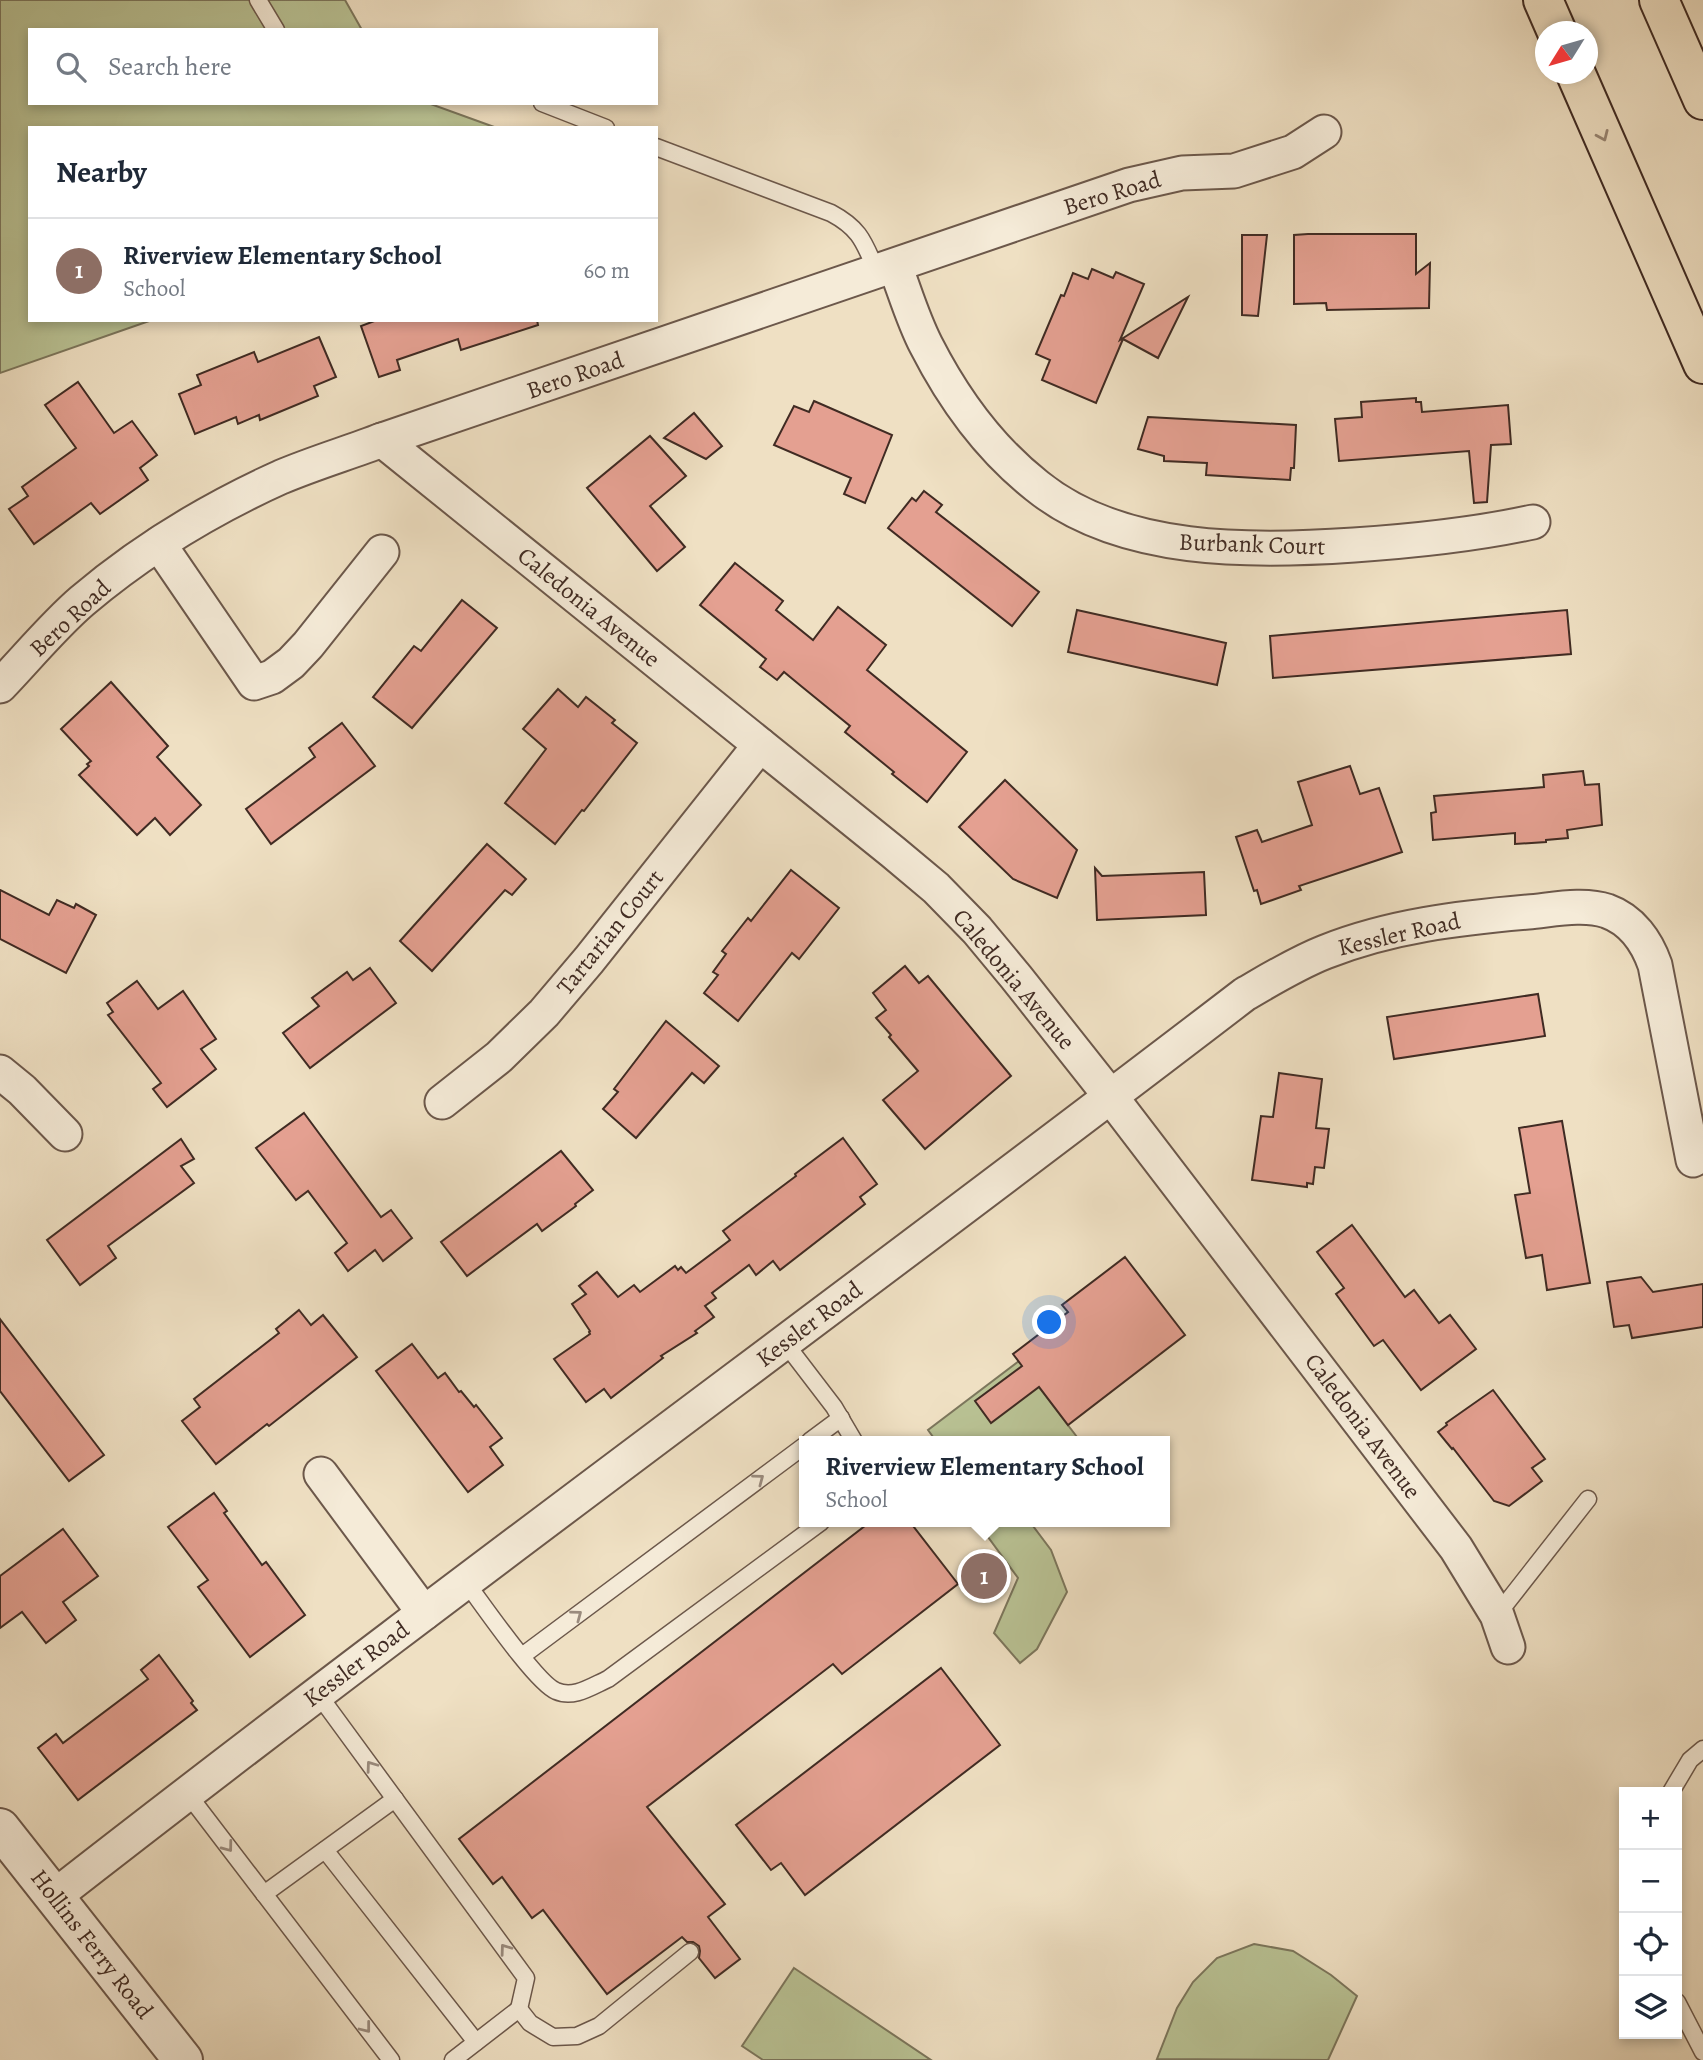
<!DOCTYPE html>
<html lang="en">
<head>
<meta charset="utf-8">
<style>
	body { margin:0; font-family:Alegreya,serif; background:#f6f6f7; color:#1f2937 }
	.controls { position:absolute; right:21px; bottom:21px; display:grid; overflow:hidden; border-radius:0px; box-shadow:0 4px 10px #0003 }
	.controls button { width:63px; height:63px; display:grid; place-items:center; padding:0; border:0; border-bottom:2px solid #e0e1e3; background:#fff; color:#1f2937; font:35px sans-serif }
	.compass { position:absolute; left:1535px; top:21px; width:63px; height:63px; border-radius:50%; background:#fff; box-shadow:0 4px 10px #0003; rotate:233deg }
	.you { position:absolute; left:1050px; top:1323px; width:24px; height:24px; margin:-18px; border:5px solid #fff; border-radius:50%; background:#1a73e8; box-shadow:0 0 0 10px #1a73e833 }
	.badge { display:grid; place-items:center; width:46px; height:46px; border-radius:50%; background:#8f2418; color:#fff; font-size:23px; font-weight:700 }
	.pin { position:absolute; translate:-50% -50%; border:4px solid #fff; box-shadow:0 2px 7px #0006 }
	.popup { position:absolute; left:799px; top:1436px; width:371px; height:91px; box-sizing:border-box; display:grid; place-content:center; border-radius:0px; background:#fff; filter:drop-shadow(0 2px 5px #0005); font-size:23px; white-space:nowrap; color:#747a83 }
	.popup b { font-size:26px; color:#1f2937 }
	.popup::after { content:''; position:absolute; left:50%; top:100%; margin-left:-14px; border:14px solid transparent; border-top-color:#fff }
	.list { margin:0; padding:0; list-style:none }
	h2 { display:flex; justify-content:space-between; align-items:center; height:91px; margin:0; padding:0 28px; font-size:30px }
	h2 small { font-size:23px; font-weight:400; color:#747a83 }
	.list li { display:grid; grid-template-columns:46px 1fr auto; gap:21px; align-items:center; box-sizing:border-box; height:105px; padding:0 28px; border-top:2px solid #e0e1e3 }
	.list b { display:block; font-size:26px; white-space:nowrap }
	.list p { margin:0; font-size:23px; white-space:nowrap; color:#747a83 }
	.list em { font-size:23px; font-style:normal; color:#747a83 }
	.icon { flex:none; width:38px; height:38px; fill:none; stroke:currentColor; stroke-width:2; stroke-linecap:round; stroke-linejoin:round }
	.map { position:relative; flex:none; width:1703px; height:2060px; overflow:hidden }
	.search { position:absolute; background:#fff; box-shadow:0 4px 10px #0003; left:28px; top:28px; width:630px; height:77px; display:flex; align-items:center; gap:18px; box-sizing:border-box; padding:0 24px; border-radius:0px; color:#747a83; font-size:26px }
	.panel { position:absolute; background:#fff; box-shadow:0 4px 10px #0003; left:28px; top:126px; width:630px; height:196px; border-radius:0px }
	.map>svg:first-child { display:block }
	.green { fill:#b9c294; stroke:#7c765c; stroke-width:2 }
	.building { fill:#e4a091; stroke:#402b23; stroke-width:2 }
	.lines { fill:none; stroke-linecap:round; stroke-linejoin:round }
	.service-casing { stroke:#6c584b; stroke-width:19 }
	.minor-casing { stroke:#6c584b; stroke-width:37 }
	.tertiary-casing { stroke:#6c584b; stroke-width:42 }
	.motorway-casing { stroke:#402b23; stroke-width:42 }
	.service { stroke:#f5ebd8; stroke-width:16 }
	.minor { stroke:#f5ebd8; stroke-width:33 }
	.tertiary { stroke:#f5ebd8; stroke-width:38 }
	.motorway { stroke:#efe0c3; stroke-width:38 }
	.oneway { stroke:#988673 }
	.oneway2 { stroke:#9a8b7e }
	.labels { text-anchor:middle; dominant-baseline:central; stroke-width:5; stroke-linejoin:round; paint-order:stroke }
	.street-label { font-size:24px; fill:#402b23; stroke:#f5ebd8 }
</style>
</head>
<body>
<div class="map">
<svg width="1703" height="2060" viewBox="0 0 1703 2060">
	<rect width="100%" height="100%" fill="#efe0c3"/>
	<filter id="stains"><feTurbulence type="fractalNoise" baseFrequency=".00286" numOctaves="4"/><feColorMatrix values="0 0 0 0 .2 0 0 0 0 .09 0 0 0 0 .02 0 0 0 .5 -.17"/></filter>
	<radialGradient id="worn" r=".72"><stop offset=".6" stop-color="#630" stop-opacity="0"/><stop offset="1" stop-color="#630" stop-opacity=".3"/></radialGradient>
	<g class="green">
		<path d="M 0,0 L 345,0 L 362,30 L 30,30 L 30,103 L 428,103 L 497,128 L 30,128 L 30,320 L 152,320 L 0,373 Z"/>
		<path d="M 1019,1361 L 1077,1437 L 1072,1441 L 936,1441 L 928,1430 Z"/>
		<path d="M 977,1522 L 1030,1522 L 1051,1550 L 1067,1592 L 1037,1649 L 1020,1663 L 994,1633 L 1018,1578 Z"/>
		<path d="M 1254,1944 L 1293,1951 L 1331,1975 L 1357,1996 L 1328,2060 L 1157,2059 L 1177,2008 L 1193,1982 L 1217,1958 Z"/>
		<path d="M 794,1968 L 931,2060 L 763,2060 L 742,2046 Z"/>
	</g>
	<g class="building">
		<path d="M 1308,234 L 1416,234 L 1416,274 L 1430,263 L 1429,308 L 1327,310 L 1326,303 L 1294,304 L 1294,235 Z"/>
		<path d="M 1242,235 L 1267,235 L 1258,316 L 1242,315 Z"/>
		<path d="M 1092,269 L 1113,278 L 1116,272 L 1144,284 L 1120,340 L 1188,297 L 1158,358 L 1123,339 L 1096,403 L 1042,380 L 1050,360 L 1036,354 L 1061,295 L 1064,296 L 1073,273 L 1088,279 Z"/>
		<path d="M 377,320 L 537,320 L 538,325 L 461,350 L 458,339 L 397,360 L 400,370 L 379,377 L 361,326 Z"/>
		<path d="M 319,337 L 336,377 L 314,386 L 318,396 L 260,420 L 259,415 L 238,424 L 236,417 L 195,434 L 179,394 L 201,385 L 197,375 L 254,352 L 258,362 Z"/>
		<path d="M 78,382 L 114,433 L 132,421 L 157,455 L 140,468 L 148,480 L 100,514 L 91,503 L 34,544 L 9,509 L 28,496 L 22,487 L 76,448 L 45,405 Z"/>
		<path d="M 1416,398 L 1416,402 L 1421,402 L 1422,412 L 1508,405 L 1511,444 L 1491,445 L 1487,502 L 1474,503 L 1469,451 L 1339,461 L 1335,419 L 1362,417 L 1361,402 Z"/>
		<path d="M 814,401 L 892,435 L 865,503 L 844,494 L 851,478 L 774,445 L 794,406 L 809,412 Z"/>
		<path d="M 694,413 L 722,446 L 706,459 L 664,438 Z"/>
		<path d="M 1148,417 L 1296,425 L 1294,468 L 1291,468 L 1290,480 L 1206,475 L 1207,463 L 1164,461 L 1164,456 L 1138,449 Z"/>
		<path d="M 650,436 L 686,476 L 650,506 L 685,547 L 657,571 L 587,488 Z"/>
		<path d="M 924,491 L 942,505 L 936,512 L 1039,592 L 1012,626 L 888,528 L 912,498 L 916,501 Z"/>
		<path d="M 735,563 L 783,601 L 776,610 L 813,640 L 838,607 L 886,645 L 867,670 L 967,752 L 927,802 L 892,774 L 894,772 L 845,732 L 850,726 L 801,686 L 784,672 L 777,680 L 760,667 L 766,659 L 700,605 Z"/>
		<path d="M 462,600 L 497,628 L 412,728 L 373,697 L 414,646 L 421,651 Z"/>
		<path d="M 1077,610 L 1226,643 L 1217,685 L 1068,652 Z"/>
		<path d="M 1567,610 L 1571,654 L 1273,678 L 1270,636 Z"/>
		<path d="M 111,682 L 168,746 L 157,757 L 201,805 L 170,835 L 155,818 L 137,835 L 79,775 L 89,766 L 87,764 L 91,761 L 61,729 Z"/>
		<path d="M 558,689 L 578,707 L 586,697 L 615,720 L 612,723 L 637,743 L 584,811 L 582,810 L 555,844 L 505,803 L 546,749 L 523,729 Z"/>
		<path d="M 342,723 L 375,766 L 271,844 L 246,809 L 315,757 L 309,748 Z"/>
		<path d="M 1350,766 L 1360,794 L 1379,788 L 1402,852 L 1299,886 L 1301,890 L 1261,904 L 1257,890 L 1254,891 L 1236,837 L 1257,830 L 1262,842 L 1312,825 L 1298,782 Z"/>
		<path d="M 1583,771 L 1585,785 L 1599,784 L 1602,825 L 1567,830 L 1568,838 L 1546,840 L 1546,842 L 1515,844 L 1515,833 L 1433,840 L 1431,813 L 1436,812 L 1434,796 L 1544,787 L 1543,775 Z"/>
		<path d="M 1005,780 L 1077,850 L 1057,898 L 1013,879 L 959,827 Z"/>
		<path d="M 487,844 L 526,879 L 512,895 L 505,890 L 432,971 L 400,941 Z"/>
		<path d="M 1095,868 L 1102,876 L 1204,872 L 1206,915 L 1097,920 Z"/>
		<path d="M 791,870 L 839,908 L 799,959 L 792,953 L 738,1021 L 704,993 L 718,975 L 713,972 L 726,954 L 722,951 L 748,918 L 751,921 Z"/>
		<path d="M 0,890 L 49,915 L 57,900 L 74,908 L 76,904 L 96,915 L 66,973 L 0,939 Z"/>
		<path d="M 905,966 L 919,983 L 928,976 L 1011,1076 L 925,1149 L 883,1100 L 918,1071 L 889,1037 L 891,1035 L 876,1018 L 886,1010 L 873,993 Z"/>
		<path d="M 370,968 L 396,1003 L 310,1068 L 283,1033 L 319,1006 L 312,998 L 347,972 L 353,980 Z"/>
		<path d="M 137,981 L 158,1009 L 183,991 L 216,1039 L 201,1049 L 216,1069 L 167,1107 L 153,1089 L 161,1083 L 108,1015 L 113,1012 L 107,1003 Z"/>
		<path d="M 1538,994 L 1545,1036 L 1394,1059 L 1387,1017 Z"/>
		<path d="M 666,1021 L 719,1066 L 704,1083 L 692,1073 L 636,1138 L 603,1109 L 618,1092 L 614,1089 Z"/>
		<path d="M 1279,1073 L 1322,1079 L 1316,1128 L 1329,1129 L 1324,1168 L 1315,1167 L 1313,1184 L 1307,1183 L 1307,1187 L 1252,1180 L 1261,1116 L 1273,1117 Z"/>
		<path d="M 304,1113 L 381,1217 L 391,1210 L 412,1238 L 383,1261 L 375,1250 L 348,1271 L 335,1253 L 347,1243 L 308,1191 L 296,1200 L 256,1148 Z"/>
		<path d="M 1562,1121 L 1590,1283 L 1547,1290 L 1542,1255 L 1526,1258 L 1515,1195 L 1530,1193 L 1519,1128 Z"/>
		<path d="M 843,1138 L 877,1184 L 860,1197 L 865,1204 L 780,1270 L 773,1261 L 756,1275 L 749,1265 L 712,1293 L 716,1298 L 705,1306 L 714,1317 L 695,1331 L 697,1333 L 661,1356 L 663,1358 L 611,1398 L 604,1389 L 586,1402 L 554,1359 L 590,1334 L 589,1332 L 590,1331 L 572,1304 L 586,1294 L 579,1286 L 597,1272 L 618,1297 L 634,1285 L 640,1292 L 675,1266 L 678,1270 L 681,1267 L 686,1273 L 730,1240 L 723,1231 L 796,1176 L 795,1174 Z"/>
		<path d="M 181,1139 L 194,1159 L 181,1166 L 194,1183 L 108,1246 L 116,1258 L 80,1285 L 47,1240 Z"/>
		<path d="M 561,1151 L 593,1190 L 575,1204 L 576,1206 L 542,1231 L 537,1224 L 467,1276 L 441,1242 Z"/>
		<path d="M 1352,1225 L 1405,1297 L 1414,1290 L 1439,1323 L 1450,1315 L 1476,1349 L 1421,1390 L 1383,1340 L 1374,1346 L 1336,1294 L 1344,1288 L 1317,1252 Z"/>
		<path d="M 1125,1257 L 1185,1335 L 1068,1425 L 1039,1387 L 991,1423 L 975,1401 L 1022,1366 L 1013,1354 L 1068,1312 L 1062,1305 Z"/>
		<path d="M 1641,1277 L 1653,1292 L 1703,1284 L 1703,1327 L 1632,1338 L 1629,1325 L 1614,1327 L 1607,1282 Z"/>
		<path d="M 299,1310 L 311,1325 L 323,1315 L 357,1357 L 269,1426 L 267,1424 L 216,1464 L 182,1421 L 200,1407 L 194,1399 L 279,1333 L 276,1329 Z"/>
		<path d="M 0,1319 L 104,1455 L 69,1481 L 0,1391 Z"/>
		<path d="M 412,1344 L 438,1378 L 445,1373 L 459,1392 L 461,1391 L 474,1407 L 476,1405 L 502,1438 L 490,1447 L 503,1465 L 468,1492 L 376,1371 Z"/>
		<path d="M 1493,1390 L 1545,1459 L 1532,1468 L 1542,1481 L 1509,1506 L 1494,1501 L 1453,1448 L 1452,1449 L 1438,1432 L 1447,1425 L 1446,1423 Z"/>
		<path d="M 214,1493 L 227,1511 L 224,1513 L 262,1565 L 266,1562 L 305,1615 L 250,1657 L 198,1587 L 208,1580 L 168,1527 Z"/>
		<path d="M 870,1522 L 910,1522 L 958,1584 L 842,1674 L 833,1664 L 647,1807 L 725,1904 L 708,1917 L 740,1959 L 715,1978 L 699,1958 L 700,1951 L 699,1946 L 693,1942 L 687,1942 L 682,1937 L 607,1994 L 543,1910 L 532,1918 L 502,1877 L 493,1884 L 459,1839 Z"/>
		<path d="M 63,1529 L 98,1576 L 63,1602 L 76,1620 L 46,1643 L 22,1612 L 0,1628 L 0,1576 Z"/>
		<path d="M 159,1655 L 193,1701 L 191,1703 L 197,1710 L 78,1800 L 38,1748 L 56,1734 L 63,1743 L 148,1679 L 141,1670 Z"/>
		<path d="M 941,1668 L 1000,1745 L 805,1895 L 781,1863 L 771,1870 L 736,1825 Z"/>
	</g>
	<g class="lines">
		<defs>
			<g id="service">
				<path d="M 258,0 L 276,30"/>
				<path d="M 542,103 L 606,128"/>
				<path d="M 656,147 L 831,213 C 861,229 864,243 877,272"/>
				<path d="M 785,1343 L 834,1407 L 854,1441"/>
				<path d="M 810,1441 L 841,1418"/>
				<path d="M 465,1581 C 481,1602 536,1683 556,1691 C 574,1699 592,1686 608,1679 L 821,1522"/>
				<path d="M 1497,1615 L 1588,1499"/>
				<path d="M 522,1656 L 804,1446"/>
				<path d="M 318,1694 L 526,1978 L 519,2009"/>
				<path d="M 1671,1792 L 1690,1760 L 1703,1749"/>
				<path d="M 187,1793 L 391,2060"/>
				<path d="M 325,1850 L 476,2042"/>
				<path d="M 264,1894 L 395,1799"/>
				<path d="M 1677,2002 L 1703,2052"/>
				<path d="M 453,2060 L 519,2009 L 530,2023 L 553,2037 L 577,2036 L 599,2026 L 690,1952"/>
			</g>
			<g id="minor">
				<path d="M 895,266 C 905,292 913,320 926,345 C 953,398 990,449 1037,486 C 1121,554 1252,552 1354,545 C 1414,541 1473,535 1533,522"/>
				<path d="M 382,440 L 893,852 L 936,888 L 977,930 L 1016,977 L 1111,1097 L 1456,1548 L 1497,1615 L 1508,1647"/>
				<path d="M 159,544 L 254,683 L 272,677 L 291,663 L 308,645 L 382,552"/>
				<path d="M 0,686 C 26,659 54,625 82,601 C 141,551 210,509 281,477 C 314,463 348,453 382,440 L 1129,185 L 1182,173 L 1234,171 L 1293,152 L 1324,132"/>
				<path d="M 0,1072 L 22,1090 L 65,1134"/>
				<path d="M 442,1102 L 499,1057 L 544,1013 L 589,960 L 760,745"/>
				<path d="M 321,1474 L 424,1613"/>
				<path d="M 55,1896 C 447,1590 850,1297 1245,994 C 1271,979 1297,963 1325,952 C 1390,926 1459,918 1528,912 C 1552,910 1583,903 1607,911 C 1632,920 1647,942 1655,965 L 1693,1160"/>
			</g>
			<path id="tertiary" d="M 0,1828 L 183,2060"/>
			<g id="motorway">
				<path d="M 1543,0 L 1557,32"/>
				<path d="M 1659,0 L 1703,100"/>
				<path d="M 1576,74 L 1703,364"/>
			</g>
		</defs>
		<use href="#service" class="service-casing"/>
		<use href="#minor" class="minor-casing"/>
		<use href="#tertiary" class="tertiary-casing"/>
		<use href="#motorway" class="motorway-casing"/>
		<use href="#service" class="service"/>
		<use href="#minor" class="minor"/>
		<use href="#tertiary" class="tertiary"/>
		<use href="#motorway" class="motorway"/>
	</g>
	<defs><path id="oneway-chevron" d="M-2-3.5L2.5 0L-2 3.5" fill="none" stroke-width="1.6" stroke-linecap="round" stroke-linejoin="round" transform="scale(1.75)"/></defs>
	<use class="oneway" href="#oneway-chevron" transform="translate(1603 136) rotate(66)"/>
	<g class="oneway2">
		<use href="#oneway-chevron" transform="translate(759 1479) rotate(-37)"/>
		<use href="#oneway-chevron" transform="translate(577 1615) rotate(-37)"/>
		<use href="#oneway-chevron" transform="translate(371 1766) rotate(-126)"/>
		<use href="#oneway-chevron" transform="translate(228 1847) rotate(53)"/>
		<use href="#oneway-chevron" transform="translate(505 1949) rotate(-126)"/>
		<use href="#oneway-chevron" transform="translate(366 2028) rotate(52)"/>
	</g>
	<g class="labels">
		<g class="street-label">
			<text transform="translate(1112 193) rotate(-17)">Bero Road</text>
			<text transform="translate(575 375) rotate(-19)">Bero Road</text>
			<text transform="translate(1252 544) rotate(2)">Burbank Court</text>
			<text transform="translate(589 607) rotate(39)">Caledonia Avenue</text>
			<text transform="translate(70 618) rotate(-43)">Bero Road</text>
			<text transform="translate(610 932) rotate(-51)">Tartarian Court</text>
			<text transform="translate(1399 934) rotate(-13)">Kessler Road</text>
			<text transform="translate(1014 979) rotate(50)">Caledonia Avenue</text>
			<text transform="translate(809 1324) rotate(-37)">Kessler Road</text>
			<text transform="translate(1363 1426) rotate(53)">Caledonia Avenue</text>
			<text transform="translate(356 1664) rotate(-37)">Kessler Road</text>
			<text transform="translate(92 1944) rotate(52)">Hollins Ferry Road</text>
		</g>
	</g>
	<rect width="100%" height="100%" filter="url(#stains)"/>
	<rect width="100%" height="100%" fill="url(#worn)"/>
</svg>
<div class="controls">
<button>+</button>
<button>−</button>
<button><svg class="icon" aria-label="locate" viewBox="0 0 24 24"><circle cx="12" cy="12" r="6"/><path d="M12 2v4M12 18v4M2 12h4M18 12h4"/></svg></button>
<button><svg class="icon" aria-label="layers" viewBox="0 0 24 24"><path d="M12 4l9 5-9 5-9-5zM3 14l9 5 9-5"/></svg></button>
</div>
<svg class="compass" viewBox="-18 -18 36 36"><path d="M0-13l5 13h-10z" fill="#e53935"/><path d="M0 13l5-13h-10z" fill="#747a83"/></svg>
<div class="you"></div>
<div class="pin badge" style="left:984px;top:1576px;background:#8d6e63">1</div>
<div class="popup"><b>Riverview Elementary School</b>School</div>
<div class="search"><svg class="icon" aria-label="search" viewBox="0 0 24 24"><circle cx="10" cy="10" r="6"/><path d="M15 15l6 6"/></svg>Search here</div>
<section class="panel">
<h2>Nearby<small></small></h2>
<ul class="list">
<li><span class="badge" style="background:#8d6e63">1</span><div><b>Riverview Elementary School</b><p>School</p></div><em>60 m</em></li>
</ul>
</section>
</div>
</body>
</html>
